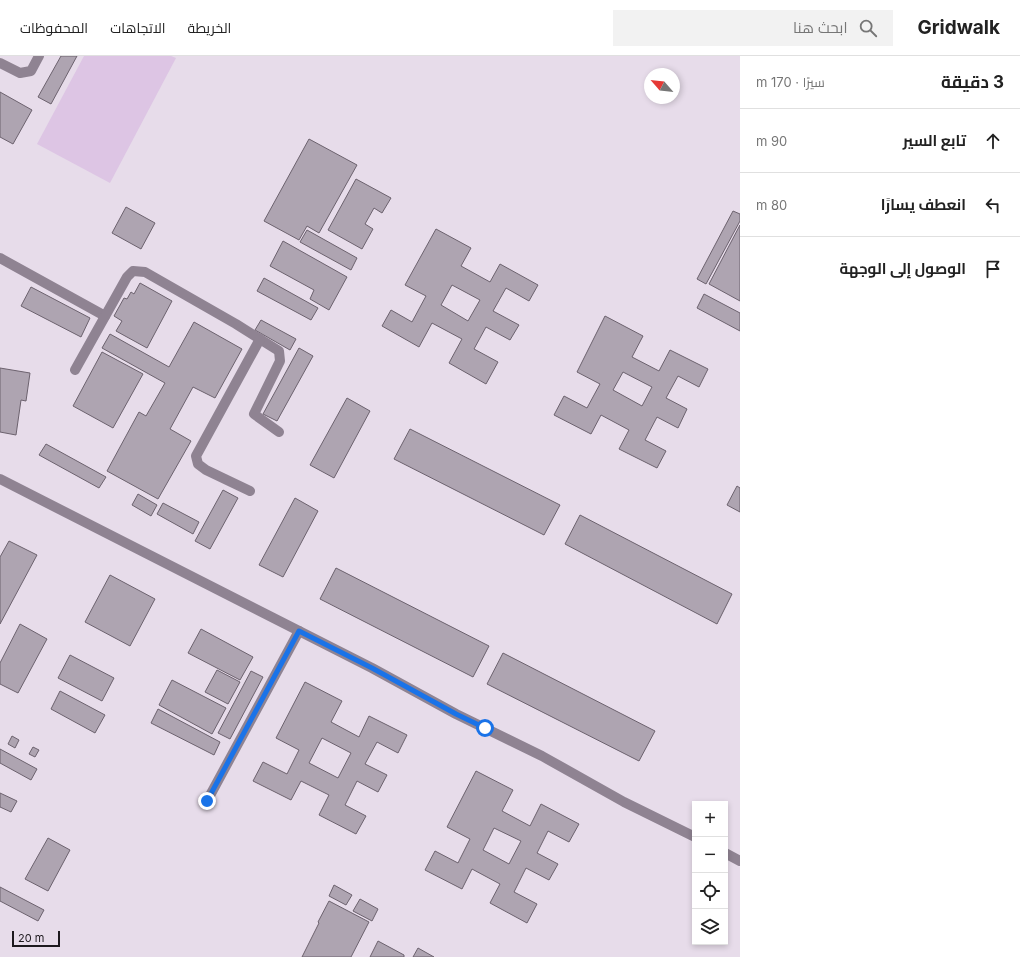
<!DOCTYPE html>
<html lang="ar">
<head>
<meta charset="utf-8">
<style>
	body { margin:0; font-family:Inter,Cairo,sans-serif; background:#f2f2f2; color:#222; direction:rtl }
	.controls { position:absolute; right:12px; bottom:12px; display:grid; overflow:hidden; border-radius:0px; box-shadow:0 2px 6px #0003 }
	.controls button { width:36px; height:36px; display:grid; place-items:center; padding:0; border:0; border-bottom:1px solid #e0e0e0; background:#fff; color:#222; font:20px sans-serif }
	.compass { position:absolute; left:644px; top:12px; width:36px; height:36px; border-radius:50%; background:#fff; box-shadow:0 2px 6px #0003; rotate:298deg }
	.scale { position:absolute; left:12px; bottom:10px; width:48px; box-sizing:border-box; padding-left:4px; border:2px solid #1d191e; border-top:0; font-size:11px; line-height:14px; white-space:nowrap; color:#1d191e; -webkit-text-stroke:3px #e7dcea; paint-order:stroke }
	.stop { position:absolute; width:12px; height:12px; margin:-9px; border:3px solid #1a73e8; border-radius:50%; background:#fff }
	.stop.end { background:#1a73e8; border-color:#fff; box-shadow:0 1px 4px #0008 }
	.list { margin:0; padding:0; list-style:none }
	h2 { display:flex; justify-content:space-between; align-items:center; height:52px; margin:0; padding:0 16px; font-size:17px }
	h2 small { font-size:13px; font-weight:400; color:#767676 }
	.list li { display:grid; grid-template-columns:26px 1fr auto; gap:12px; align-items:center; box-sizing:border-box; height:64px; padding:0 16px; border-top:1px solid #e0e0e0 }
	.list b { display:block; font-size:15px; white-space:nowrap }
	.list em { font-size:13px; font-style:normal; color:#767676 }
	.icon { flex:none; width:22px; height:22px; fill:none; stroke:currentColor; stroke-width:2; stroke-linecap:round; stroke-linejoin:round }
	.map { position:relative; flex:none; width:740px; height:901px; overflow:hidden; direction:ltr }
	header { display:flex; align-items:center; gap:24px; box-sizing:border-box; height:56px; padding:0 20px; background:#fff; border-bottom:1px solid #e0e0e0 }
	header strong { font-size:19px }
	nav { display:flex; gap:22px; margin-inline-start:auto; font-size:14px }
	.search { width:280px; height:36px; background:#f2f2f2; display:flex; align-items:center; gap:10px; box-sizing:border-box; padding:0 14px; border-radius:0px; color:#767676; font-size:15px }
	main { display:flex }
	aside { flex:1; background:#fff }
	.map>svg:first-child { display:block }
	.park { fill:#ddc5e4 }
	.building { fill:#aea4b1; stroke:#6c626e; fill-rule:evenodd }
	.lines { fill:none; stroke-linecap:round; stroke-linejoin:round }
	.service { stroke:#8f8392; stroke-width:10 }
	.route { stroke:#1a73e8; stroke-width:5 }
</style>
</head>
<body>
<header>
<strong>Gridwalk</strong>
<div class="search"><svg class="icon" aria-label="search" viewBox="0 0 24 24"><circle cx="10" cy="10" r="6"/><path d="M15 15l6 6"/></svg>ابحث هنا</div>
<nav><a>الخريطة</a><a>الاتجاهات</a><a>المحفوظات</a></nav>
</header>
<main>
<aside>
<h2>3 دقيقة<small>سيرًا · 170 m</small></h2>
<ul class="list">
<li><svg class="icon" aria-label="ahead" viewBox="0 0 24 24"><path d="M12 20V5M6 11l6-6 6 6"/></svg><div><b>تابع السير</b></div><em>90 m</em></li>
<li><svg class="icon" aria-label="left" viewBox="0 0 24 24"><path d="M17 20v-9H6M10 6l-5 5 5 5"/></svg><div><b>انعطف يسارًا</b></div><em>80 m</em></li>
<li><svg class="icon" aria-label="arrive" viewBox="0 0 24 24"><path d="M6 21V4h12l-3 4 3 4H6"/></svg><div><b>الوصول إلى الوجهة</b></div></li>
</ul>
</aside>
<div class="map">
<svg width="740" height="901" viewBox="0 0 740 901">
	<rect width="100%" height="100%" fill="#e7dcea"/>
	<path class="park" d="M 84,0 L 171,0 L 176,2 L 110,127 L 37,88 Z"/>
	<g class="building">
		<path d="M 61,0 L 77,0 L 51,48 L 38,41 Z"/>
		<path d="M 0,36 L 32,54 L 13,88 L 0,81 Z"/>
		<path d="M 309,83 L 357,109 L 319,177 L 307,170 L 299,184 L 264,165 Z"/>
		<path d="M 356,123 L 391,142 L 382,157 L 374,152 L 365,168 L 373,173 L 362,193 L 328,174 Z"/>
		<path d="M 126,151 L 155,167 L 141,193 L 112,177 Z"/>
		<path d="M 733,155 L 740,158 L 740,165 L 706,228 L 697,223 Z"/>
		<path d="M 740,169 L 740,245 L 709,228 Z"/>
		<path d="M 436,173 L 471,192 L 461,210 L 490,226 L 500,208 L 538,229 L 529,245 L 506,232 L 493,255 L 519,269 L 510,284 L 486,271 L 474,293 L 498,306 L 486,328 L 449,307 L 462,283 L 432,267 L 419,291 L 382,270 L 391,254 L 412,266 L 426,240 L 405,229 ZM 452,229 L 480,244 L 468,265 L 441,249 Z"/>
		<path d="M 307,174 L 357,202 L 351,214 L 300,186 Z"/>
		<path d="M 283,185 L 347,221 L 329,254 L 310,243 L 314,234 L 270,210 Z"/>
		<path d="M 264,222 L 318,252 L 311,264 L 257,235 Z"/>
		<path d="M 140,227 L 172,245 L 147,292 L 116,275 L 122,265 L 114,260 L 124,242 L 127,243 L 131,236 L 134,238 Z"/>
		<path d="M 31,231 L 90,262 L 81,281 L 21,250 Z"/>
		<path d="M 704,238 L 740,257 L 740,275 L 697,252 Z"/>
		<path d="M 605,260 L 643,280 L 632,301 L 659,315 L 670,294 L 708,313 L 699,331 L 678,320 L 666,342 L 687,353 L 678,372 L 657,361 L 645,384 L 666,395 L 657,412 L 619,393 L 629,374 L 601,359 L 591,378 L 554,359 L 564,340 L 587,352 L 600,328 L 577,316 ZM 623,316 L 652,331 L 642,350 L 613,334 Z"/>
		<path d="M 261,264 L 296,283 L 290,294 L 255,274 Z"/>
		<path d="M 194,266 L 242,293 L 215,342 L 193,331 L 170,373 L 191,385 L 158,443 L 107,415 L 139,356 L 146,360 L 165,327 L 102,292 L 110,278 L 169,311 Z"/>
		<path d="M 299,292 L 313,300 L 277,365 L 263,358 Z"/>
		<path d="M 102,296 L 143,318 L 113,372 L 73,350 Z"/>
		<path d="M 0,312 L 30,317 L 26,345 L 21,344 L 16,379 L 0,376 Z"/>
		<path d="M 347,342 L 370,355 L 334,422 L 310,409 Z"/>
		<path d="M 410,373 L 560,449 L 544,479 L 394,403 Z"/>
		<path d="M 46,388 L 106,421 L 99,432 L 39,399 Z"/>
		<path d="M 737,430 L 740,432 L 740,456 L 727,449 Z"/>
		<path d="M 223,434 L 238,442 L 210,493 L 195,485 Z"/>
		<path d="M 138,438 L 157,449 L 151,460 L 132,449 Z"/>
		<path d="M 295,442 L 318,455 L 283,521 L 259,509 Z"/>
		<path d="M 163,447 L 199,466 L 193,478 L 157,458 Z"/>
		<path d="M 580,459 L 732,538 L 717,568 L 565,488 Z"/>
		<path d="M 9,485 L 37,499 L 0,568 L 0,501 Z"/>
		<path d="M 336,512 L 489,590 L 473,621 L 320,543 Z"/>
		<path d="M 110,519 L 155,543 L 130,590 L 85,566 Z"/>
		<path d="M 20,568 L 47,583 L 18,637 L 0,628 L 0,607 Z"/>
		<path d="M 201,573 L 253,601 L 240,624 L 188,597 Z"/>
		<path d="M 503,597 L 655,675 L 639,705 L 487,628 Z"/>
		<path d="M 70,599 L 114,622 L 102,645 L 58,622 Z"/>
		<path d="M 217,614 L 240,626 L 228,648 L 205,636 Z"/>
		<path d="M 251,615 L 263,621 L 230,683 L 218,677 Z"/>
		<path d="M 172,624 L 226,652 L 212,678 L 159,649 Z"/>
		<path d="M 305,626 L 342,645 L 331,666 L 359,681 L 369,660 L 407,679 L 398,697 L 377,686 L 365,708 L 387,719 L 378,736 L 357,725 L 345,749 L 366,760 L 356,778 L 319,759 L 329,739 L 301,725 L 291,744 L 253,725 L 263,706 L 287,718 L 299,694 L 276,682 ZM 322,682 L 351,697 L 338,722 L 309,707 Z"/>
		<path d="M 60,635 L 105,659 L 95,677 L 51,653 Z"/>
		<path d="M 158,653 L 220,686 L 214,699 L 151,667 Z"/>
		<path d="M 12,680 L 19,684 L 15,692 L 8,688 Z"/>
		<path d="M 33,691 L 39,694 L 35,701 L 29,698 Z"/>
		<path d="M 0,693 L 37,713 L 31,724 L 0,707 Z"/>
		<path d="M 476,715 L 513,734 L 502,755 L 530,770 L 541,748 L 579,768 L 569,786 L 548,775 L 537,797 L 558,808 L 549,824 L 526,812 L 514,836 L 537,848 L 527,867 L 490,847 L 500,828 L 472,813 L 462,833 L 425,814 L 435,795 L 458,807 L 470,783 L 447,771 ZM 494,772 L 521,785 L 509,808 L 483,794 Z"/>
		<path d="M 0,737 L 17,745 L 11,756 L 0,751 Z"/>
		<path d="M 48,782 L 70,794 L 48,835 L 25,823 Z"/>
		<path d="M 334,829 L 352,839 L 346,849 L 329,840 Z"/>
		<path d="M 0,831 L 44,854 L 38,865 L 0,845 Z"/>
		<path d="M 360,843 L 378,853 L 372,865 L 353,855 Z"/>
		<path d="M 329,845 L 369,866 L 351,901 L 302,901 L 319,867 L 318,866 Z"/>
		<path d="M 378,885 L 404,899 L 404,901 L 370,901 Z"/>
		<path d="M 418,892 L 434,901 L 413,901 Z"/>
	</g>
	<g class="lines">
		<g class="service">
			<path d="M 0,7 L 20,17 L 31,15 L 39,0"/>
			<path d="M 0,202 L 105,260"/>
			<path d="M 75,314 L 127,221 L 133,215 L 145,216 L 236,268 L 279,295 L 280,305 L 254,358 L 279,376"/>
			<path d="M 0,423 L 372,612 L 456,658 L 542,700 L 624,746 L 695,781"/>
			<path d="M 250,435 L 206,414 L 198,408 L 196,400 L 260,283"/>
			<path d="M 207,745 L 299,575"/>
			<path d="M 725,797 L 740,805"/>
		</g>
	</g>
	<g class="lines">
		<path class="route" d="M 207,745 L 299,575 L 372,612 L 456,658 L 485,672"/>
	</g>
</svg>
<div class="controls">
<button>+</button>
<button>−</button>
<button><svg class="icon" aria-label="locate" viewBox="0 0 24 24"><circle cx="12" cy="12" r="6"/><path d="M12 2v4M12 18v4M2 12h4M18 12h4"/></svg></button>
<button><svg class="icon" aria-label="layers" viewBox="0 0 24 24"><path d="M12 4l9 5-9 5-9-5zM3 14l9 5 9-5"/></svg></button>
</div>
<svg class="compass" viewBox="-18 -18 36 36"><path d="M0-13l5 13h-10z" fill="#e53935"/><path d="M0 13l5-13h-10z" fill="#767676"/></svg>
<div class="scale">20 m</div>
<div class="stop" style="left:485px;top:672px"></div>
<div class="stop end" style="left:207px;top:745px"></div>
</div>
</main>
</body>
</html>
